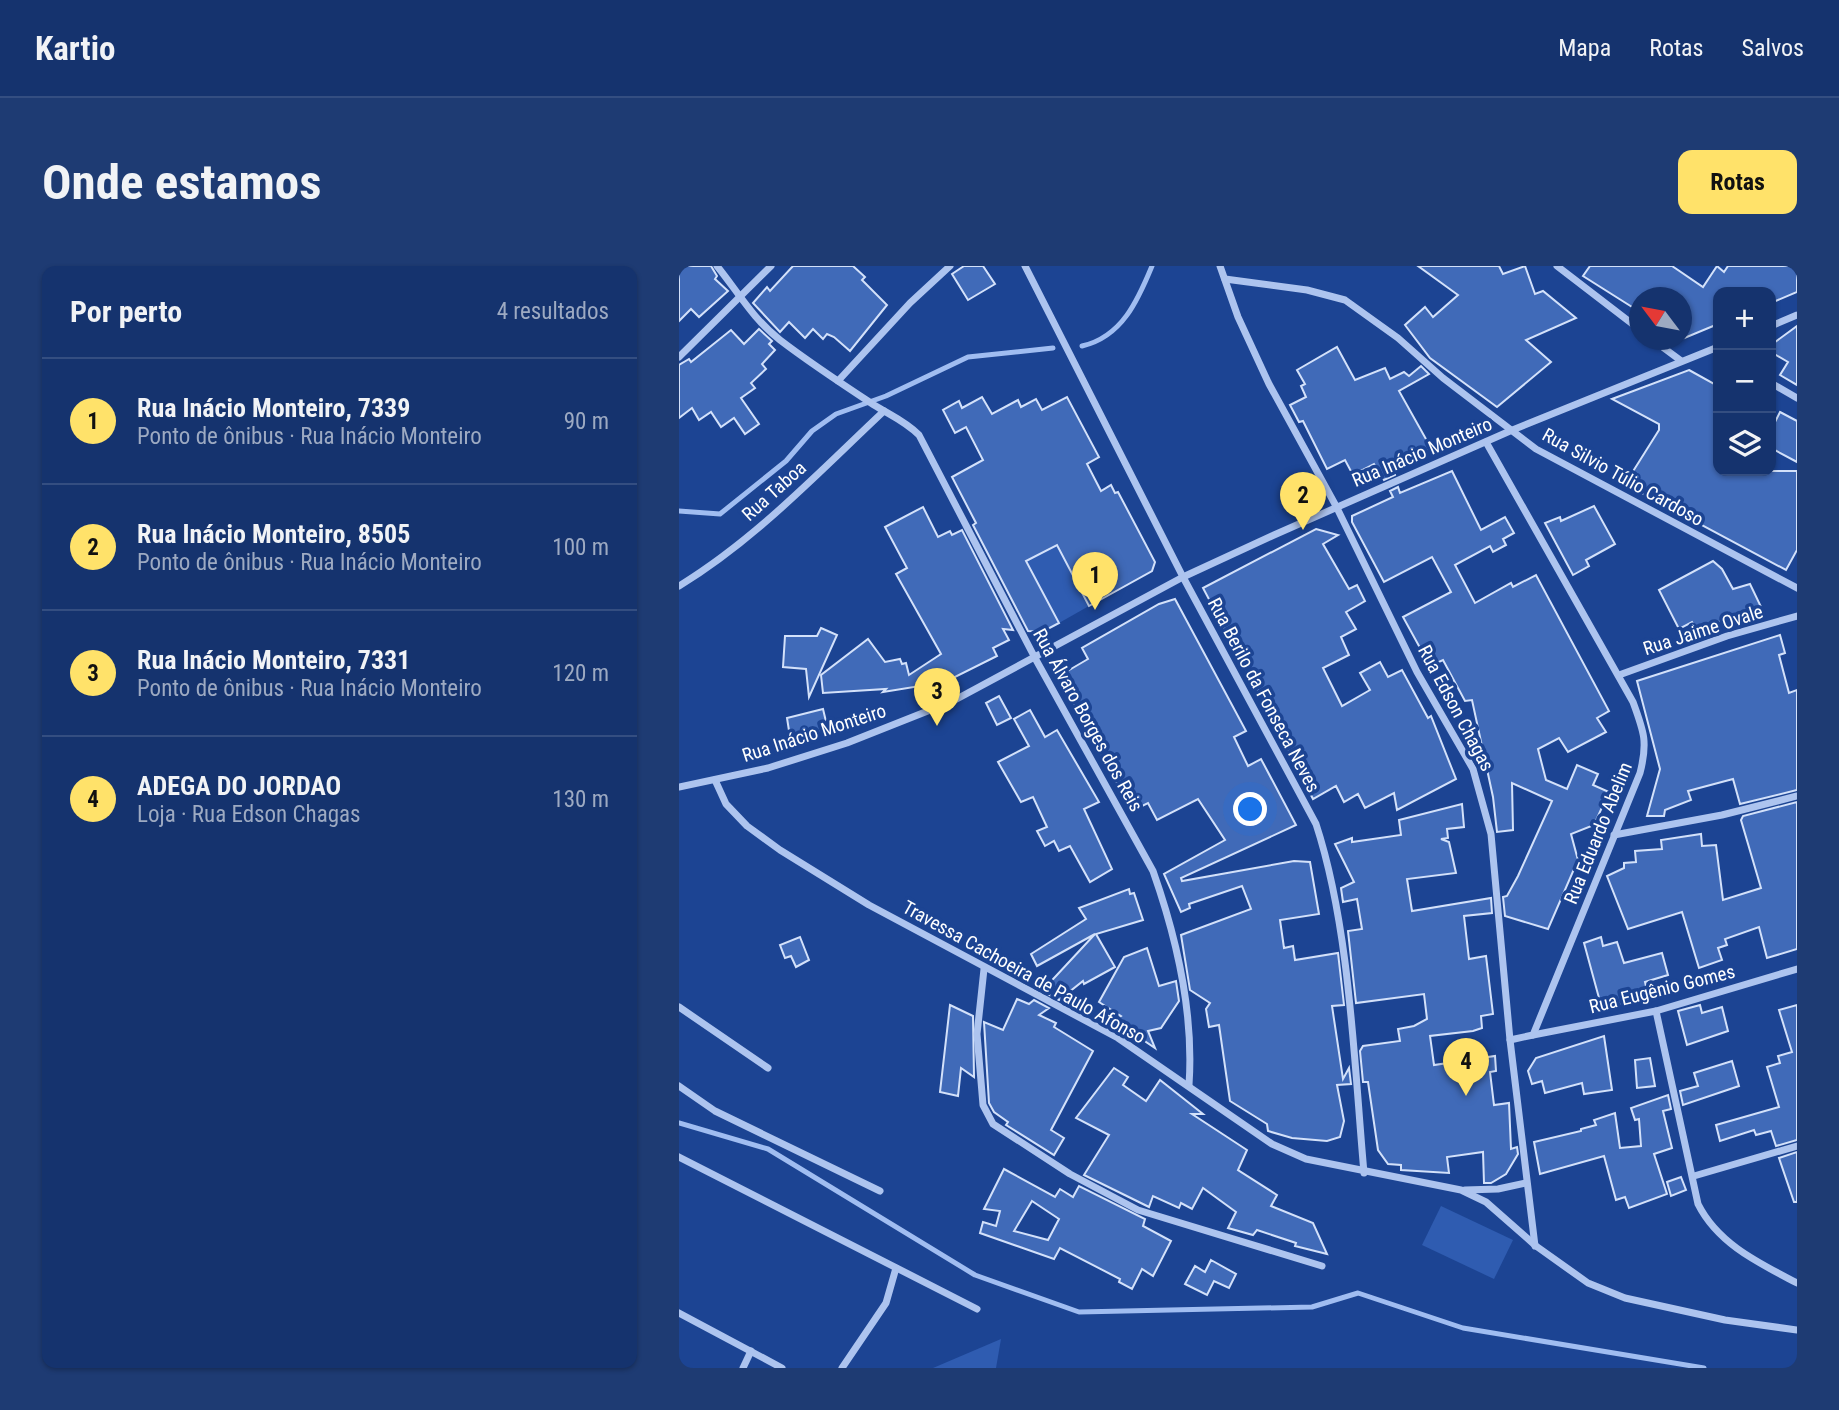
<!DOCTYPE html>
<html lang="pt">
<head>
<meta charset="utf-8">
<style>
	body { margin:0; font-family:"Roboto Condensed",sans-serif; background:#1e3b73; color:#f1f3f6 }
	.controls { position:absolute; right:21px; top:21px; display:grid; overflow:hidden; border-radius:14px; box-shadow:0 2px 5px #0004 }
	.controls button { width:63px; height:63px; display:grid; place-items:center; padding:0; border:0; border-bottom:2px solid #344e81; background:#15336e; color:#f1f3f6; font:35px sans-serif }
	.compass { position:absolute; left:950px; top:21px; width:63px; height:63px; border-radius:50%; background:#15336e; box-shadow:0 2px 5px #0004; rotate:302deg }
	.you { position:absolute; left:572px; top:544px; width:24px; height:24px; margin:-18px; border:5px solid #fff; border-radius:50%; background:#1a73e8; box-shadow:0 0 0 10px #1a73e833 }
	.badge { display:grid; place-items:center; width:46px; height:46px; border-radius:50%; background:#ffe26a; color:#111; font-size:23px; font-weight:700 }
	.pin { position:absolute; translate:-50% -58px; filter:drop-shadow(0 2px 4px #0008) }
	.pin::after { content:''; position:absolute; top:37px; width:24px; height:21px; background:inherit; clip-path:polygon(0 0,100% 0,50% 100%) }
	.list { margin:0; padding:0; list-style:none }
	h2 { display:flex; justify-content:space-between; align-items:center; height:91px; margin:0; padding:0 28px; font-size:30px }
	h2 small { font-size:23px; font-weight:400; color:#9daac2 }
	.list li { display:grid; grid-template-columns:46px 1fr auto; gap:21px; align-items:center; box-sizing:border-box; height:126px; padding:0 28px; border-top:2px solid #344e81 }
	.list b { display:block; font-size:26px; white-space:nowrap }
	.list p { margin:0; font-size:23px; white-space:nowrap; color:#9daac2 }
	.list em { font-size:23px; font-style:normal; color:#9daac2 }
	.icon { flex:none; width:38px; height:38px; fill:none; stroke:currentColor; stroke-width:2; stroke-linecap:round; stroke-linejoin:round }
	.map { position:relative; flex:none; width:1118px; height:1102px; overflow:hidden; border-radius:14px }
	header { display:flex; align-items:center; gap:42px; box-sizing:border-box; height:98px; padding:0 35px; background:#15336e; border-bottom:2px solid #344e81 }
	header strong { font-size:33px }
	nav { display:flex; gap:38px; margin-inline-start:auto; font-size:24px }
	.intro { display:flex; align-items:center; justify-content:space-between; box-sizing:border-box; height:168px; padding:0 42px }
	h1 { margin:0; font-size:49px }
	.button { padding:18px 32px; border-radius:14px; background:#ffe26a; color:#111; font-size:24px; font-weight:700 }
	main { display:flex; gap:42px; padding:0 42px }
	aside { flex:1; background:#15336e; border-radius:14px; box-shadow:0 2px 5px #0004 }
	.map>svg:first-child { display:block }
	.green { fill:#2f5cb1 }
	.lines { fill:none; stroke-linecap:round; stroke-linejoin:round }
	.stream { stroke:#a0bdf1; stroke-width:5 }
	.building { fill:#406ab8; stroke:#d3e1fa; stroke-width:2; fill-rule:evenodd }
	.street { stroke:#adc4ef; stroke-width:7 }
	.labels { text-anchor:middle; dominant-baseline:central; stroke-width:7; stroke-linejoin:round; paint-order:stroke }
	.street-label { font-size:19px; fill:#fff; stroke:#1c4493 }
</style>
</head>
<body>
<header>
<strong>Kartio</strong>
<nav><a>Mapa</a><a>Rotas</a><a>Salvos</a></nav>
</header>
<div class="intro"><h1>Onde estamos</h1><a class="button">Rotas</a></div>
<main>
<aside>
<h2>Por perto<small>4 resultados</small></h2>
<ul class="list">
<li><span class="badge">1</span><div><b>Rua Inácio Monteiro, 7339</b><p>Ponto de ônibus · Rua Inácio Monteiro</p></div><em>90 m</em></li>
<li><span class="badge">2</span><div><b>Rua Inácio Monteiro, 8505</b><p>Ponto de ônibus · Rua Inácio Monteiro</p></div><em>100 m</em></li>
<li><span class="badge">3</span><div><b>Rua Inácio Monteiro, 7331</b><p>Ponto de ônibus · Rua Inácio Monteiro</p></div><em>120 m</em></li>
<li><span class="badge">4</span><div><b>ADEGA DO JORDAO</b><p>Loja · Rua Edson Chagas</p></div><em>130 m</em></li>
</ul>
</aside>
<div class="map">
<svg width="1118" height="1102" viewBox="0 0 1118 1102">
	<rect width="100%" height="100%" fill="#1c4493"/>
	<g class="green">
		<path d="M 378,279 L 410,340 L 380,357 L 347,295 Z"/>
		<path d="M 762,940 L 834,974 L 815,1013 L 743,979 Z"/>
		<path d="M 322,1073 L 317,1102 L 254,1102 Z"/>
	</g>
	<g class="lines">
		<g class="stream">
			<path d="M 403,80 C 443,71 459,34 473,0"/>
			<path d="M 0,245 L 41,248 L 107,195 L 133,165 L 157,148 L 207,130 L 289,91 L 374,82"/>
			<path d="M 0,857 L 89,883 L 296,1009 L 400,1046 L 633,1041 L 679,1027 L 784,1062 L 1025,1102"/>
		</g>
	</g>
	<g class="building">
		<path d="M 0,0 L 32,0 L 38,10 L 36,13 L 49,25 L 20,51 L 12,43 L 0,55 Z"/>
		<path d="M 114,0 L 174,0 L 186,11 L 183,14 L 208,39 L 171,85 L 155,71 L 148,68 L 144,73 L 134,63 L 126,72 L 110,56 L 101,66 L 74,37 L 88,21 L 91,25 Z"/>
		<path d="M 285,0 L 304,0 L 316,18 L 289,34 L 273,8 Z"/>
		<path d="M 739,0 L 820,0 L 824,8 L 846,0 L 856,28 L 864,25 L 897,52 L 847,74 L 872,96 L 818,141 L 751,92 L 726,59 L 746,41 L 754,51 L 779,29 Z"/>
		<path d="M 911,0 L 993,0 L 1024,21 L 1038,0 L 1045,6 L 1049,0 L 1118,0 L 1118,26 L 1092,37 L 1092,26 L 1039,26 L 1039,58 L 1003,73 L 1003,32 L 961,32 L 961,46 L 904,10 Z"/>
		<path d="M 1118,60 L 1118,119 L 1101,109 L 1109,96 L 1092,86 L 1092,79 Z"/>
		<path d="M 80,63 L 93,75 L 90,78 L 96,84 L 83,98 L 87,103 L 72,117 L 76,122 L 62,132 L 80,158 L 66,168 L 55,152 L 42,161 L 32,146 L 20,154 L 13,142 L 0,152 L 0,99 L 10,93 L 12,96 L 52,64 L 65,78 Z"/>
		<path d="M 658,81 L 676,114 L 706,102 L 711,113 L 725,106 L 730,110 L 742,100 L 750,108 L 720,125 L 752,182 L 713,199 L 716,209 L 705,214 L 695,198 L 674,209 L 666,194 L 648,203 L 624,155 L 620,156 L 611,139 L 627,131 L 622,120 L 626,118 L 618,104 Z"/>
		<path d="M 1010,104 L 1039,120 L 1039,205 L 1118,205 L 1118,284 L 1107,304 L 946,218 L 980,164 L 980,158 L 933,133 Z"/>
		<path d="M 303,131 L 313,148 L 339,134 L 342,141 L 357,133 L 363,144 L 388,131 L 420,191 L 408,198 L 422,225 L 432,219 L 436,227 L 439,226 L 476,296 L 473,305 L 410,340 L 378,279 L 347,295 L 380,357 L 363,366 L 349,365 L 294,259 L 297,257 L 273,211 L 304,194 L 287,161 L 276,167 L 264,144 L 280,135 L 283,142 Z"/>
		<path d="M 1101,146 L 1118,155 L 1118,196 L 1092,182 L 1092,164 Z"/>
		<path d="M 773,205 L 802,264 L 826,251 L 835,267 L 824,273 L 827,279 L 814,286 L 811,280 L 776,299 L 796,337 L 832,317 L 834,321 L 857,309 L 930,445 L 918,452 L 927,466 L 889,486 L 880,472 L 859,483 L 867,514 L 888,523 L 898,499 L 919,508 L 914,519 L 930,526 L 915,559 L 892,568 L 899,594 L 869,663 L 826,650 L 824,631 L 828,630 L 839,610 L 873,535 L 833,517 L 834,564 L 818,566 L 814,531 L 793,434 L 786,435 L 764,394 L 751,400 L 724,351 L 772,326 L 753,291 L 705,316 L 673,256 L 673,250 L 714,231 L 711,225 L 719,221 L 721,227 Z"/>
		<path d="M 915,240 L 936,278 L 907,294 L 910,300 L 894,309 L 866,257 L 881,251 L 882,255 Z"/>
		<path d="M 244,241 L 259,271 L 271,265 L 273,269 L 283,264 L 334,364 L 324,363 L 330,374 L 314,382 L 318,390 L 250,424 L 247,419 L 204,426 L 207,423 L 144,427 L 142,409 L 189,373 L 206,396 L 221,393 L 223,398 L 227,397 L 230,409 L 262,388 L 217,308 L 228,302 L 206,261 Z"/>
		<path d="M 637,263 L 659,269 L 644,278 L 670,323 L 678,319 L 686,335 L 667,346 L 677,363 L 662,371 L 670,389 L 644,402 L 663,440 L 691,424 L 681,407 L 701,396 L 709,411 L 723,404 L 749,452 L 752,450 L 777,513 L 718,544 L 715,527 L 686,542 L 679,528 L 665,536 L 657,520 L 634,533 L 593,452 L 596,451 L 575,418 L 524,322 Z"/>
		<path d="M 1034,295 L 1043,303 L 1054,323 L 1071,318 L 1084,345 L 1068,349 L 1066,345 L 1018,365 L 1013,356 L 1000,363 L 980,324 Z"/>
		<path d="M 496,333 L 567,465 L 555,471 L 569,500 L 582,493 L 617,559 L 502,612 L 503,615 L 615,595 L 631,596 L 640,648 L 601,654 L 605,682 L 614,680 L 616,694 L 659,687 L 665,739 L 653,740 L 664,813 L 670,802 L 672,818 L 658,819 L 665,855 L 661,871 L 648,875 L 613,872 L 589,865 L 588,858 L 551,835 L 540,759 L 530,761 L 527,743 L 531,737 L 511,724 L 502,669 L 572,643 L 563,620 L 510,638 L 511,642 L 502,646 L 485,608 L 546,574 L 519,533 L 478,554 L 469,537 L 453,545 L 380,410 L 409,393 L 403,382 L 480,338 Z"/>
		<path d="M 142,362 L 158,369 L 130,431 L 127,403 L 104,401 L 106,370 L 138,370 Z"/>
		<path d="M 1101,369 L 1106,387 L 1100,389 L 1110,427 L 1118,424 L 1118,524 L 1061,538 L 1054,513 L 1009,525 L 1012,534 L 986,544 L 985,550 L 968,550 L 981,503 L 958,415 Z"/>
		<path d="M 320,430 L 332,452 L 318,459 L 307,437 Z"/>
		<path d="M 144,443 L 149,464 L 111,471 L 108,452 Z"/>
		<path d="M 351,444 L 366,471 L 378,464 L 420,536 L 405,543 L 433,603 L 411,616 L 391,580 L 380,585 L 375,575 L 366,580 L 358,565 L 368,561 L 354,531 L 342,536 L 319,496 L 350,480 L 335,453 Z"/>
		<path d="M 1118,536 L 1118,683 L 1088,692 L 1080,661 L 1046,673 L 1048,679 L 1039,682 L 1043,694 L 1020,702 L 1003,646 L 949,663 L 928,610 L 945,602 L 945,597 L 957,596 L 956,585 L 983,583 L 982,574 L 1022,568 L 1023,580 L 1037,579 L 1044,634 L 1082,622 L 1062,554 L 1064,550 Z"/>
		<path d="M 783,538 L 785,561 L 768,563 L 769,572 L 762,573 L 770,576 L 777,607 L 728,613 L 733,645 L 812,632 L 813,647 L 785,650 L 790,693 L 807,690 L 814,748 L 802,750 L 803,762 L 794,765 L 751,770 L 755,799 L 816,790 L 817,805 L 811,806 L 815,839 L 830,837 L 832,883 L 838,881 L 839,888 L 827,908 L 812,917 L 805,917 L 804,886 L 768,891 L 770,907 L 722,904 L 722,899 L 709,898 L 699,884 L 689,816 L 684,816 L 681,785 L 684,780 L 721,775 L 719,763 L 735,760 L 748,753 L 745,728 L 677,737 L 669,665 L 683,663 L 678,633 L 664,636 L 662,622 L 675,616 L 656,578 L 673,572 L 673,576 L 722,569 L 720,554 Z"/>
		<path d="M 450,623 L 451,628 L 455,627 L 464,654 L 417,668 L 436,701 L 405,718 L 404,715 L 380,734 L 363,725 L 416,668 L 358,700 L 352,688 L 407,653 L 400,642 Z"/>
		<path d="M 121,671 L 130,694 L 117,701 L 112,690 L 106,692 L 101,679 Z"/>
		<path d="M 922,671 L 924,680 L 938,676 L 945,697 L 983,687 L 989,709 L 966,716 L 969,729 L 923,743 L 905,677 Z"/>
		<path d="M 468,682 L 480,720 L 497,715 L 500,735 L 482,762 L 469,765 L 476,782 L 436,755 L 442,750 L 420,736 L 445,691 Z"/>
		<path d="M 338,733 L 350,738 L 355,734 L 370,742 L 360,749 L 377,757 L 375,761 L 414,785 L 372,864 L 385,872 L 375,889 L 327,859 L 329,856 L 315,846 L 310,837 L 305,756 L 324,764 Z"/>
		<path d="M 271,739 L 294,750 L 295,811 L 282,802 L 279,830 L 261,826 Z"/>
		<path d="M 1021,739 L 1023,747 L 1043,741 L 1049,765 L 1008,779 L 999,745 Z"/>
		<path d="M 1118,739 L 1118,874 L 1097,880 L 1092,865 L 1077,869 L 1075,864 L 1041,875 L 1037,859 L 1100,841 L 1088,801 L 1101,797 L 1099,790 L 1113,786 L 1100,744 Z"/>
		<path d="M 925,770 L 933,824 L 905,828 L 903,817 L 866,827 L 863,815 L 853,818 L 849,805 L 857,792 Z"/>
		<path d="M 971,792 L 976,820 L 958,822 L 956,794 Z"/>
		<path d="M 1053,795 L 1060,820 L 1004,839 L 1001,825 L 1019,820 L 1015,807 Z"/>
		<path d="M 435,802 L 449,811 L 444,819 L 467,835 L 481,814 L 524,848 L 513,848 L 568,884 L 559,904 L 598,929 L 592,940 L 634,957 L 648,988 L 616,980 L 617,977 L 578,964 L 574,969 L 549,962 L 557,946 L 524,922 L 513,943 L 502,937 L 500,942 L 474,930 L 470,941 L 405,909 L 430,869 L 397,852 Z"/>
		<path d="M 989,829 L 992,843 L 984,845 L 993,882 L 975,888 L 988,928 L 950,942 L 946,931 L 937,934 L 925,890 L 861,908 L 855,876 L 902,865 L 902,863 L 917,859 L 915,854 L 936,847 L 941,882 L 962,880 L 960,853 L 956,854 L 952,842 Z"/>
		<path d="M 1118,886 L 1118,936 L 1115,936 L 1100,892 Z"/>
		<path d="M 325,903 L 376,931 L 381,923 L 394,931 L 400,920 L 466,953 L 464,960 L 492,975 L 474,1010 L 463,1003 L 453,1023 L 440,1016 L 441,1013 L 381,982 L 375,993 L 301,967 L 304,956 L 317,960 L 321,945 L 305,943 ZM 353,935 L 380,953 L 369,974 L 335,965 Z"/>
		<path d="M 1002,911 L 1007,924 L 992,930 L 988,916 Z"/>
		<path d="M 532,994 L 557,1008 L 550,1022 L 535,1015 L 528,1029 L 506,1018 L 516,1000 L 526,1006 Z"/>
	</g>
	<g class="lines">
		<g class="street">
			<path d="M 38,0 C 59,26 74,53 101,74 C 131,97 163,118 195,139 C 211,149 226,155 240,169 L 356,392 L 474,605 C 498,673 515,748 510,819"/>
			<path d="M 346,0 L 504,311 L 637,558 C 671,662 675,796 685,907"/>
			<path d="M 541,0 L 559,51 L 590,118 L 657,240 L 738,406 L 794,503 L 812,568 L 831,774 L 856,980"/>
			<path d="M 878,0 L 960,63"/>
			<path d="M 546,13 L 628,24 L 666,34 L 719,72 L 764,112 L 857,183 L 1118,322"/>
			<path d="M 1092,60 L 1118,49"/>
			<path d="M 974,74 L 1001,94"/>
			<path d="M 0,91 L 92,0"/>
			<path d="M 159,115 L 231,37 L 271,0"/>
			<path d="M 1092,117 L 1118,132"/>
			<path d="M 807,176 L 954,436 C 965,466 969,476 961,507 L 854,769 L 831,774"/>
			<path d="M 0,320 C 77,273 140,206 205,145"/>
			<path d="M 940,409 L 1048,370 L 1118,350"/>
			<path d="M 36,514 L 47,538 L 68,560 L 101,584 L 190,639 L 439,772 L 593,878 L 627,893 L 782,924 L 807,936 L 857,980 L 909,1017 L 946,1032 L 1046,1054 L 1118,1064"/>
			<path d="M 0,521 L 89,502 L 168,477 L 274,435 L 504,311 L 595,269 L 831,165 L 1039,81"/>
			<path d="M 935,569 L 1043,549 L 1118,530"/>
			<path d="M 305,703 L 298,768 L 304,839 L 314,858 L 391,908 L 459,944 L 643,1000"/>
			<path d="M 0,741 L 89,802"/>
			<path d="M 977,745 L 1019,938 C 1039,978 1080,997 1118,1017"/>
			<path d="M 854,769 L 977,745 L 1118,703"/>
			<path d="M 0,820 L 36,845 L 201,925"/>
			<path d="M 0,891 L 298,1043"/>
			<path d="M 1015,910 L 1118,880"/>
			<path d="M 786,924 L 819,923 L 847,917"/>
			<path d="M 0,1047 L 103,1102"/>
			<path d="M 64,1102 L 72,1085"/>
			<path d="M 163,1102 L 207,1037 L 217,1002"/>
		</g>
	</g>
	<g class="labels">
		<g class="street-label">
			<text transform="translate(743 186) rotate(-23)">Rua Inácio Monteiro</text>
			<text transform="translate(944 211) rotate(29)">Rua Silvio Túlio Cardoso</text>
			<text transform="translate(95 225) rotate(-42)">Rua Taboa</text>
			<text transform="translate(1024 364) rotate(-18)">Rua Jaime Ovale</text>
			<text transform="translate(585 429) rotate(62)">Rua Berilo da Fonseca Neves</text>
			<text transform="translate(777 442) rotate(62)">Rua Edson Chagas</text>
			<text transform="translate(409 454) rotate(61)">Rua Álvaro Borges dos Reis</text>
			<text transform="translate(135 467) rotate(-18)">Rua Inácio Monteiro</text>
			<text transform="translate(919 567) rotate(-68)">Rua Eduardo Abelim</text>
			<text transform="translate(345 706) rotate(29)">Travessa Cachoeira de Paulo Afonso</text>
			<text transform="translate(983 723) rotate(-14)">Rua Eugênio Gomes</text>
		</g>
	</g>
</svg>
<div class="controls">
<button>+</button>
<button>−</button>
<button><svg class="icon" aria-label="layers" viewBox="0 0 24 24"><path d="M12 4l9 5-9 5-9-5zM3 14l9 5 9-5"/></svg></button>
</div>
<svg class="compass" viewBox="-18 -18 36 36"><path d="M0-13l5 13h-10z" fill="#e53935"/><path d="M0 13l5-13h-10z" fill="#9daac2"/></svg>
<div class="you"></div>
<div class="pin badge" style="left:416px;top:344px">1</div>
<div class="pin badge" style="left:624px;top:264px">2</div>
<div class="pin badge" style="left:258px;top:460px">3</div>
<div class="pin badge" style="left:787px;top:830px">4</div>
</div>
</main>
</body>
</html>
